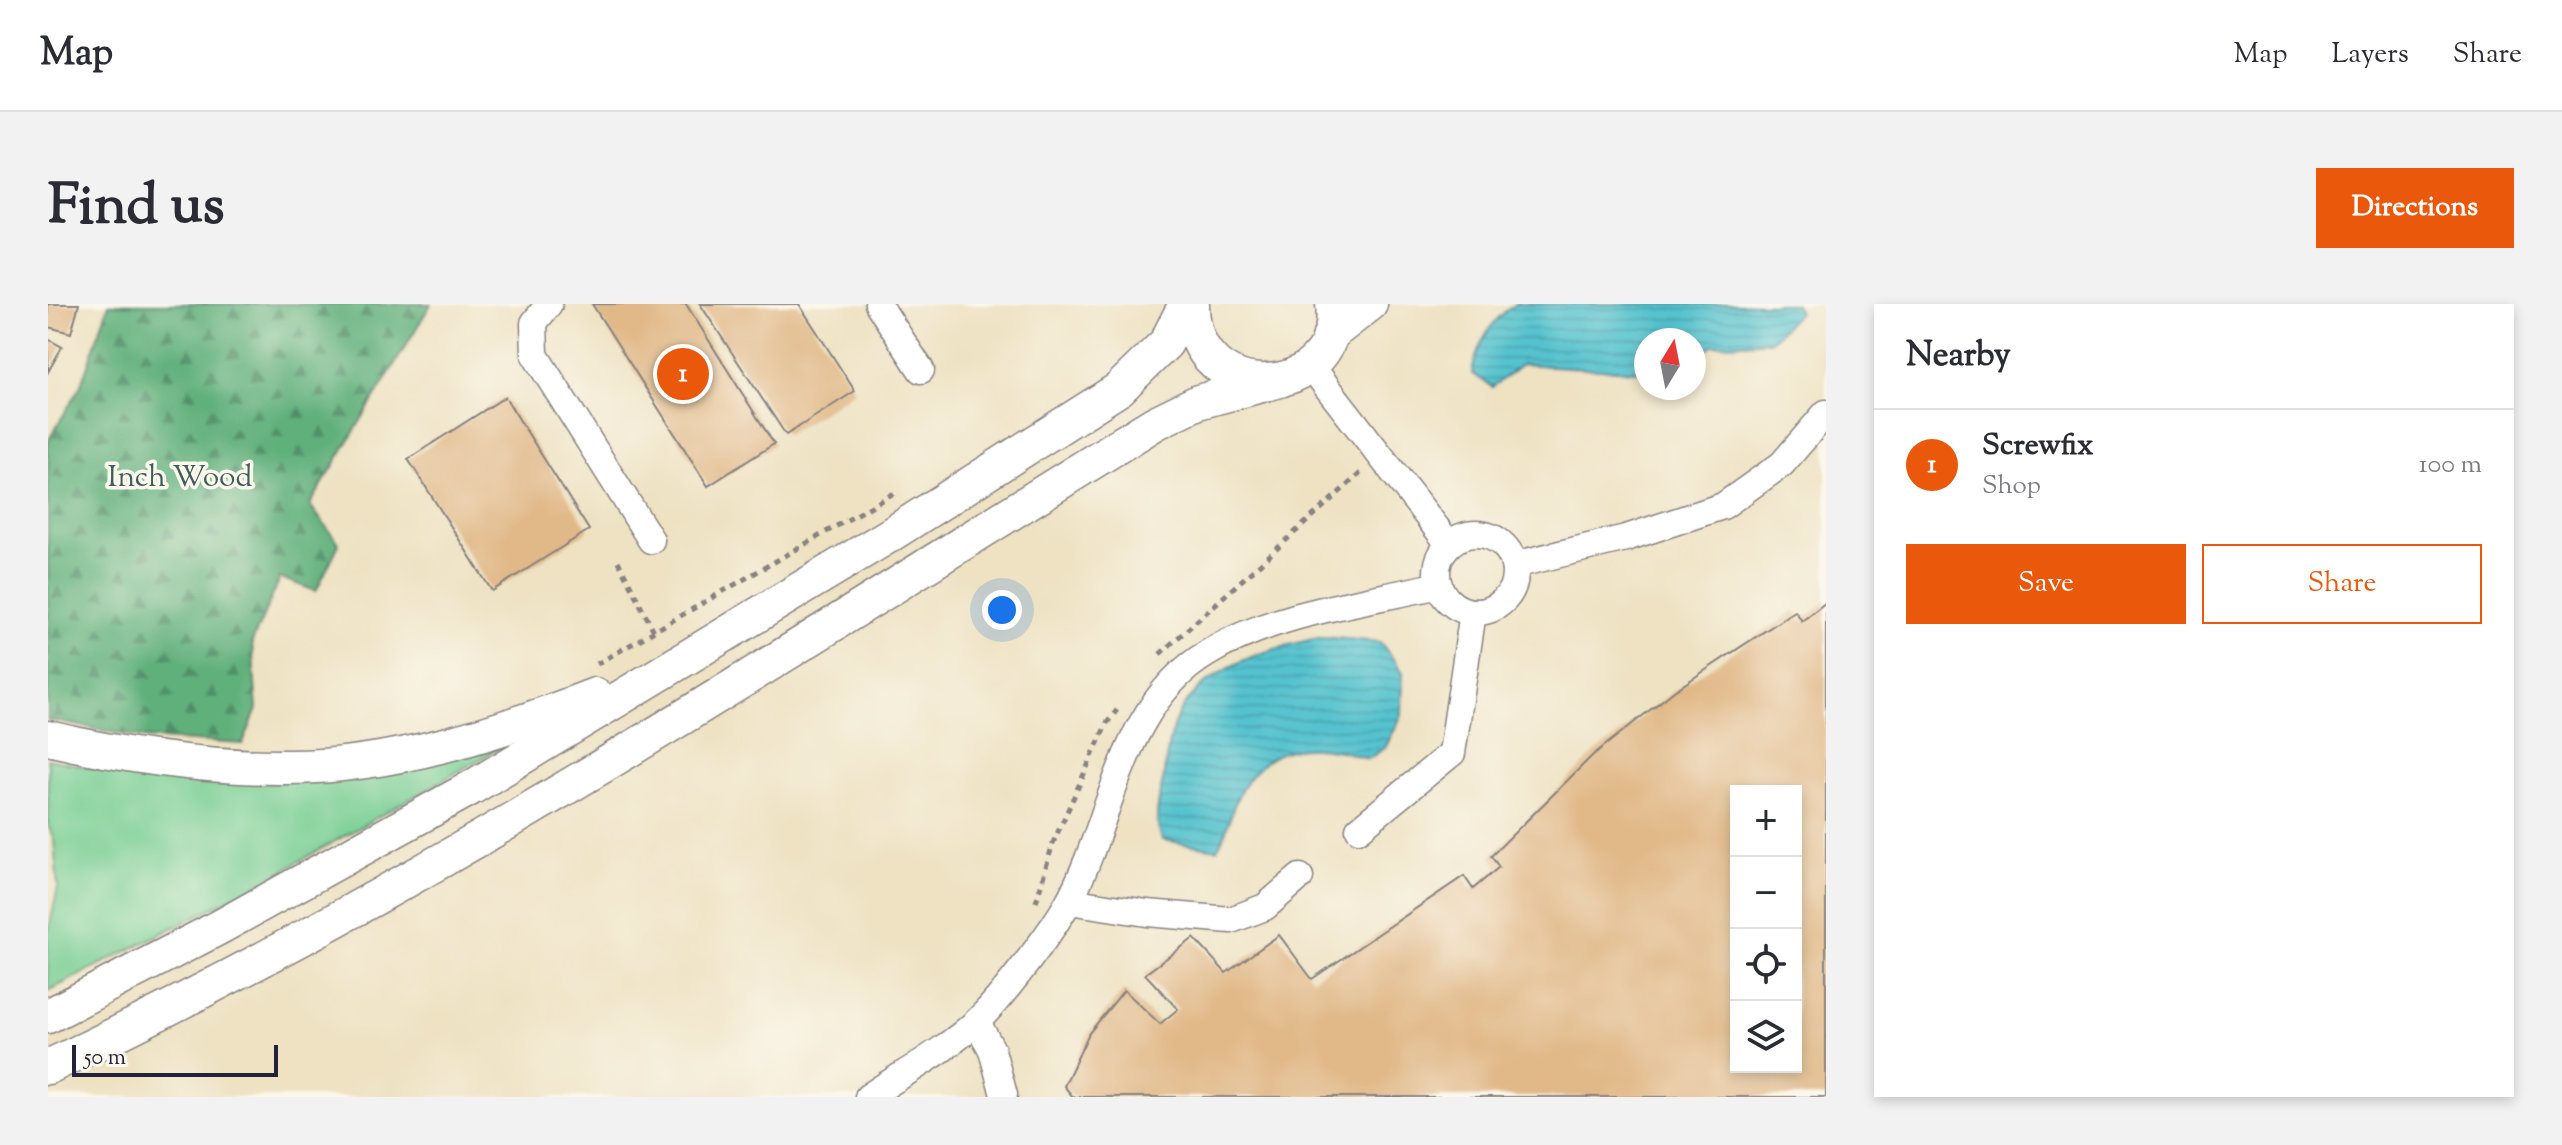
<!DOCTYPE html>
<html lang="en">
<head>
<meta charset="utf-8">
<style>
	body { margin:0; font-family:"Sorts Mill Goudy",serif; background:#f2f2f3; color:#2b2b33 }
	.controls { position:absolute; right:24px; bottom:24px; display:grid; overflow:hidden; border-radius:0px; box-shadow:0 4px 12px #0003 }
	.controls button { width:72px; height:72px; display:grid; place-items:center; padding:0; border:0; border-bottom:2px solid #e1e1e2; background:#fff; color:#2b2b33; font:40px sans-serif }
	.compass { position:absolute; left:1586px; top:24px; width:72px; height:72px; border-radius:50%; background:#fff; box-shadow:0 4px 12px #0003; rotate:10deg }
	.scale { position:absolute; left:24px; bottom:20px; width:206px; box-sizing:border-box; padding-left:8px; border:4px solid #22223b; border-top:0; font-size:22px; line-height:28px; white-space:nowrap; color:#22223b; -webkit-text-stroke:6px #fbf7ec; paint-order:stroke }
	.you { position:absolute; left:954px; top:306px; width:28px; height:28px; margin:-20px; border:6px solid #fff; border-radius:50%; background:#1a73e8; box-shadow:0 0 0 12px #1a73e833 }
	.badge { display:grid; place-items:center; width:52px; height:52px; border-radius:50%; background:#ea580c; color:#fff; font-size:26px; font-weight:700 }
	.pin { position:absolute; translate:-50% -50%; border:4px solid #fff; box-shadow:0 2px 8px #0006 }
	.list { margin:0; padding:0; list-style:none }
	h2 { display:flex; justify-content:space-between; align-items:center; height:104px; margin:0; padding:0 32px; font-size:34px }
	h2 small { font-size:26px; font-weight:400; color:#7c7c81 }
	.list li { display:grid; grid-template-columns:52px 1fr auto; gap:24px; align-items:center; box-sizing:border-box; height:112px; padding:0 32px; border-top:2px solid #e1e1e2 }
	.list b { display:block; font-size:30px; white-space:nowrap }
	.list p { margin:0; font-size:26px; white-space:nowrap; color:#7c7c81 }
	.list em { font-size:26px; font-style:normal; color:#7c7c81 }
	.actions { display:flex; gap:16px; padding:24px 32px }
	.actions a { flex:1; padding:18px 0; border:2px solid #ea580c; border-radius:0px; text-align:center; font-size:28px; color:#ea580c }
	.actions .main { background:#ea580c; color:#fff }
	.icon { flex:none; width:44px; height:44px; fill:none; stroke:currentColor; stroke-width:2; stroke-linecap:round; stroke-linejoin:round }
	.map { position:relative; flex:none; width:1778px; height:793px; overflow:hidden; border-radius:0px }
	header { display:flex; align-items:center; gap:48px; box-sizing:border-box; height:112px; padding:0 40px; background:#fff; border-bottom:2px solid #e1e1e2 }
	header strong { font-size:38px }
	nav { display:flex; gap:44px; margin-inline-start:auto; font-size:28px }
	.intro { display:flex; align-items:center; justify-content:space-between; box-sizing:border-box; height:192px; padding:0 48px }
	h1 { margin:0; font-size:56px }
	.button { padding:20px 36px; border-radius:0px; background:#ea580c; color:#fff; font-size:28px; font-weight:700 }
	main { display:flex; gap:48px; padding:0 48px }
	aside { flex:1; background:#fff; border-radius:0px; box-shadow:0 4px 12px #0003 }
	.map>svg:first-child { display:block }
	.green { fill:#76cd92; stroke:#4c7866; stroke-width:2 }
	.forest { fill:url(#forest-firs); stroke:#41695c; stroke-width:2 }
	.water { fill:url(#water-rules); stroke:#3c7284; stroke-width:2 }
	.building { fill:#e1b989; fill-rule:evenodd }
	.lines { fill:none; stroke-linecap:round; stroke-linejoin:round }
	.minor-casing { stroke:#88827f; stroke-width:29 }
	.major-casing { stroke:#88827f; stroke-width:37 }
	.path { stroke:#88827f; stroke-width:5; stroke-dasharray:6 6; stroke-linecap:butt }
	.minor { stroke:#fff; stroke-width:26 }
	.major { stroke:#fff; stroke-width:34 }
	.labels { text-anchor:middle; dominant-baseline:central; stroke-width:7; stroke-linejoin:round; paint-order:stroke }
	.park-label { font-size:30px; fill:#3f5e59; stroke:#fbf7ec }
</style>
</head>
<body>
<header>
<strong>Map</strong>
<nav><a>Map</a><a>Layers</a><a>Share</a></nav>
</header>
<div class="intro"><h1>Find us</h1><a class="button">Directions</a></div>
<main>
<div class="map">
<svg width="1778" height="793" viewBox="0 0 1778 793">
	<defs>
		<pattern id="forest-firs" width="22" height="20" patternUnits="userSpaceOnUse" patternTransform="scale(2)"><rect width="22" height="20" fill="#60b07c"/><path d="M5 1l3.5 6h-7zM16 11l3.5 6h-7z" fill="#4f8f67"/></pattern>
		<pattern id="water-rules" width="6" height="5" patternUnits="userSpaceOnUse" patternTransform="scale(2)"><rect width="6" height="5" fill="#55c2ce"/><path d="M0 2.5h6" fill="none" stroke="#4aa6b2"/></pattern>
	</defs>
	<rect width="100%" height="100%" fill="#fbf7ec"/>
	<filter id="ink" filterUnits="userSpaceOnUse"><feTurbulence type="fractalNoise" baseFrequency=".0125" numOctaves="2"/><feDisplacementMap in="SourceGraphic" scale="16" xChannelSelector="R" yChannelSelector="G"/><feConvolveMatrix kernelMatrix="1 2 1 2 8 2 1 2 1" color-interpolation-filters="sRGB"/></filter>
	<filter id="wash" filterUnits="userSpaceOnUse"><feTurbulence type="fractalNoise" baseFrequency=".006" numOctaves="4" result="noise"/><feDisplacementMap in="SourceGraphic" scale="32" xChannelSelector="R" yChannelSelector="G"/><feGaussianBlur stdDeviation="1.8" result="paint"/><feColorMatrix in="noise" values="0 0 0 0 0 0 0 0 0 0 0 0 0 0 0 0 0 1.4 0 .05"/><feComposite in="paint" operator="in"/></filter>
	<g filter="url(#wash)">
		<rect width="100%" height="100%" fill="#eee2c3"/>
		<path class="green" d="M 468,435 L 211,580 L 0,687 L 0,630 L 10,583 L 6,536 L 0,521 L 0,455 L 84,472 L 148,479 L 224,479 Z"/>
		<path class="forest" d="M 61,0 L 383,0 L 262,201 L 291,240 L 268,287 L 232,274 L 204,338 L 209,405 L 195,440 L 95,434 L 0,416 L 0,137 L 32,83 Z"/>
		<g class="water">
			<path d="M 1467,0 L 1747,0 L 1751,8 L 1722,37 L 1665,41 L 1646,54 L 1646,36 L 1598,36 L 1598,68 L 1474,60 L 1444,83 L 1424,69 C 1429,40 1442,17 1467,0 Z"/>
			<path d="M 1275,333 L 1332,338 L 1355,368 L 1354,411 L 1337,444 L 1320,455 C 1265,436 1217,436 1189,494 C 1181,511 1180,529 1169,545 L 1115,536 C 1104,517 1111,497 1115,476 C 1119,452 1120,426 1134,405 C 1166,358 1224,344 1275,333 Z"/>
		</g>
		<g id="blocks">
			<g class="building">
				<path d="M 0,0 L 31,0 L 23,29 L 0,23 Z"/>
				<path d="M 544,0 L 638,0 L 726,140 L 660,182 Z"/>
				<path d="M 652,0 L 751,0 L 807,87 L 738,131 Z"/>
				<path d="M 0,35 L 14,43 L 0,68 Z"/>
				<path d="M 457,93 L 541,226 L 444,287 L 360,155 Z"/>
				<path d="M 1778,298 L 1778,793 L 1025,793 L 1016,782 L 1041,729 L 1076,686 L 1112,720 L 1130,705 L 1097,670 L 1146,634 L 1178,669 L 1231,631 L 1264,675 L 1416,572 L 1425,585 L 1451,563 L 1443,552 L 1545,451 L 1626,387 L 1747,307 L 1754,317 ZM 1688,487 L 1748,487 L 1748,763 L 1688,763 Z"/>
			</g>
		</g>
	</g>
	<g filter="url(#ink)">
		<use href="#blocks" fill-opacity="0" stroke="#88827f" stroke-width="2"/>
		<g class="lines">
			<defs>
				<g id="minor">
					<path d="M 501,0 L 486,19 L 487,51 L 603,236"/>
					<path d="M 830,0 L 873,66"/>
					<path d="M 1262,61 L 1401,240"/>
					<circle cx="1428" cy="269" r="39"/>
					<path d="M 1466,261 L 1578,234 L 1675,202 L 1734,160 L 1778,109"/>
					<path d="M 1311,525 L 1404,449 L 1425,308"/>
					<path d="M 1021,597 L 1099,609 L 1183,616 L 1217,603 L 1252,573"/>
					<path d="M 929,718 L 944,746 L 956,791"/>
					<path d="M 820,793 C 854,770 900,745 929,717 C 953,695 1005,626 1021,597 C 1065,515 1072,401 1160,349 C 1228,308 1314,299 1391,281"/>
				</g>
				<g id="major">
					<path d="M 1144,0 C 1143,108 1297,97 1285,0"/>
					<path d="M 1282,31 L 1322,0"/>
					<path d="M 0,434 C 80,453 159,464 241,463 C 344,463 452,428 547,391"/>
					<path d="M 0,712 L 170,624 L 423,484 L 842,231 L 1071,85 L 1118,39 L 1138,0"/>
					<path d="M 0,763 C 387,581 744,344 1107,119 L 1150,98 L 1232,76"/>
				</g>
			</defs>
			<use href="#minor" class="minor-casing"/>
			<use href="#major" class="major-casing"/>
			<g class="path">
				<path d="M 570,257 L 607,329"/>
				<path d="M 1112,350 L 1315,167"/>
				<path d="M 549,360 L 846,189"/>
				<path d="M 988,598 L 1005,539 L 1059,419 L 1069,406"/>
			</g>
			<use href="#minor" class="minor"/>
			<use href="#major" class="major"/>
		</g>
	</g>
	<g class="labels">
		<g class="park-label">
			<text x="132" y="174">Inch Wood</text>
		</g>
	</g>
</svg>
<div class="controls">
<button>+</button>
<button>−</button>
<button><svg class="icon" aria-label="locate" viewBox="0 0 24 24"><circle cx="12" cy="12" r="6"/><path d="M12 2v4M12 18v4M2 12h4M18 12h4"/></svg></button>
<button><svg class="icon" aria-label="layers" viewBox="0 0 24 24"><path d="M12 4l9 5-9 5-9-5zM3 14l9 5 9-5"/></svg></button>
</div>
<svg class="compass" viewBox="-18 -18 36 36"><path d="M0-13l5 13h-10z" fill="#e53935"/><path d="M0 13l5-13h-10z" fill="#7c7c81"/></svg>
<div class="scale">50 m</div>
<div class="you"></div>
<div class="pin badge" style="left:635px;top:70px">1</div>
</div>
<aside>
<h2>Nearby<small></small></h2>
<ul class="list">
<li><span class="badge">1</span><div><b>Screwfix</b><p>Shop</p></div><em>100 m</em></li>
</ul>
<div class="actions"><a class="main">Save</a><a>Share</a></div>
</aside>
</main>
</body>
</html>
